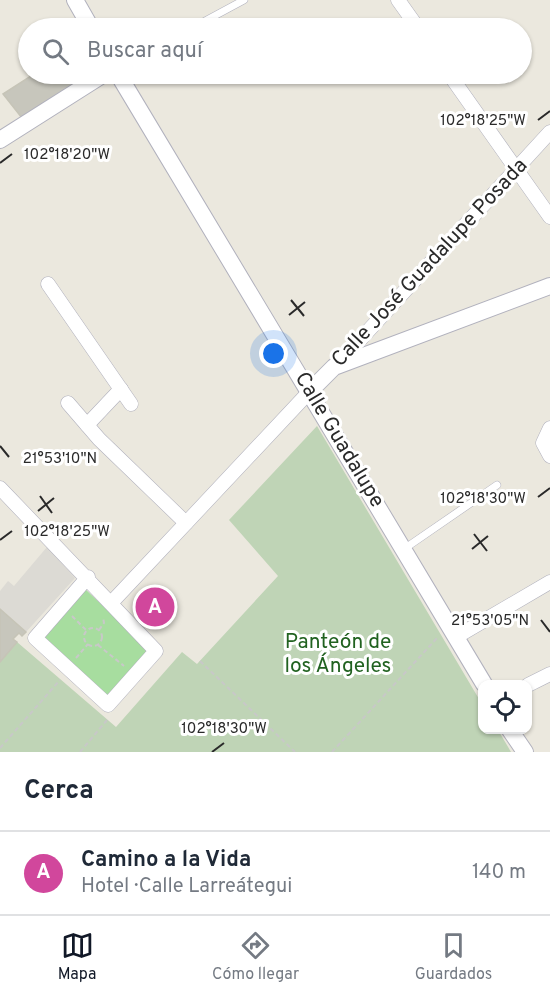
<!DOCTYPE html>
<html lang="es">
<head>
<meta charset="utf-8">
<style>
	body { margin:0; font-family:Overpass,sans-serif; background:#f6f6f7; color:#1f2937 }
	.controls { position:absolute; right:18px; bottom:18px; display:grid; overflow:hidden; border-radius:12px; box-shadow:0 2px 4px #0004 }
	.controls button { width:54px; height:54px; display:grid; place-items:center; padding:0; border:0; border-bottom:2px solid #e0e1e3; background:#fff; color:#1f2937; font:30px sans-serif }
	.you { position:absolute; left:274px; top:354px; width:21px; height:21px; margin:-15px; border:4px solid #fff; border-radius:50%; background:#1a73e8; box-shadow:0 0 0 9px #1a73e833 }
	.badge { display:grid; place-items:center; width:39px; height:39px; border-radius:50%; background:#111827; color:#fff; font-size:20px; font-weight:700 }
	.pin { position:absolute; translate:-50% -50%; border:3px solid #fff; box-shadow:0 2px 6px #0006 }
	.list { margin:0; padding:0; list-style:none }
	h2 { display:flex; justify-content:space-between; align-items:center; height:78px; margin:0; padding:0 24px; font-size:26px }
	h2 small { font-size:20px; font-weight:400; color:#747a83 }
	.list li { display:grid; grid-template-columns:39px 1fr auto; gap:18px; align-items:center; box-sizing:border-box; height:84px; padding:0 24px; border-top:2px solid #e0e1e3 }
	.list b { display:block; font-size:22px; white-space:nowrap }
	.list p { margin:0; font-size:20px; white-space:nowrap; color:#747a83 }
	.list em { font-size:20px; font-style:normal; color:#747a83 }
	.icon { flex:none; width:33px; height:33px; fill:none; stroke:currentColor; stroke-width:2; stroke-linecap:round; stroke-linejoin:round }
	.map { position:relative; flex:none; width:550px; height:752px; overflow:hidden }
	.search { position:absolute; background:#fff; box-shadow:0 2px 4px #0004; left:18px; right:18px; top:18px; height:66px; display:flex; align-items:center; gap:15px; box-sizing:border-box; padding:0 21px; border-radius:33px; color:#747a83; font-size:22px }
	.sheet { height:162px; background:#fff }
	nav { display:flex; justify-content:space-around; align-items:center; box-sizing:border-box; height:84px; border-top:2px solid #e0e1e3; background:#fff; font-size:16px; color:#747a83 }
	nav a { display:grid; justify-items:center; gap:3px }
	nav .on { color:#111827 }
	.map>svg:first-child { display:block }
	.green { fill:#a7dd9f }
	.cemetery { fill:#bfd4b6 }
	.plaza { fill:#dcdad4 }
	.building { fill:#c7c6bc; stroke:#c6c4b7; stroke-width:1.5 }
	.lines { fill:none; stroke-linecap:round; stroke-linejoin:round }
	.service-casing { stroke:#b1b1bd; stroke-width:8 }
	.minor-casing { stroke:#b1b1bd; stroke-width:15 }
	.tertiary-casing { stroke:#b1b1bd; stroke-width:18 }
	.path { stroke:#c8c8c8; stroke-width:2; stroke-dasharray:4.5 3; stroke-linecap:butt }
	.service { stroke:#fff; stroke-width:7 }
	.minor { stroke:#fff; stroke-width:14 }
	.tertiary { stroke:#fff; stroke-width:16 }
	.ticks { fill:none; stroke:#2a2a2a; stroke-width:2 }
	.labels { text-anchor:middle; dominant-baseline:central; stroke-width:6; stroke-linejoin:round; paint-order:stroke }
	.street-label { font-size:21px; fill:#2a2a2a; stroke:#fff }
	.park-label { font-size:21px; fill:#216220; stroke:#fff }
	.ticks-label { font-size:15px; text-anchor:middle; fill:#2a2a2a; stroke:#fff; stroke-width:6; stroke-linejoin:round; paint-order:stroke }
</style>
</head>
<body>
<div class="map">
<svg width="550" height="752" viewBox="0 0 550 752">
	<rect width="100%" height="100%" fill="#ebe8de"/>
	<path class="green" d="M 83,587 L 150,651 L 108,701 L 39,638 Z"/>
	<path class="cemetery" d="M 317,426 L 482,704 L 482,730 L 498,730 L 511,752 L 0,752 L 0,662 L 17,642 L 116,727 L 182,652 L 197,664 L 278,576 L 229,520 Z"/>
	<path class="plaza" d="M 47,547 L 75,578 L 26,632 L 0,609 L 0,591 L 8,581 L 14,586 Z"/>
	<g class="building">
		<path d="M 34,74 L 51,74 L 55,80 L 65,74 L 95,74 L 22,118 L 3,94 Z"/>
		<path d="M 51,74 L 65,74 L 55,80 Z"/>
		<path d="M 0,609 L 26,632 L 22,636 L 19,633 L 13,639 L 17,642 L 0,662 Z"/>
	</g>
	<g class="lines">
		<defs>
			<g id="service">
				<path d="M 192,28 L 244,0"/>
				<path d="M 404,549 L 497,485"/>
			</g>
			<g id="minor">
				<path d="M 398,0 L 418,28"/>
				<path d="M 449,74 L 550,217"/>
				<path d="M 48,284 L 131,404"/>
				<path d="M 337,365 L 550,132"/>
				<path d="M 68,403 L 99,439 L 186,523"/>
				<path d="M 87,425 L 121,389"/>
				<path d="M 550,428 L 543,443 L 550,456"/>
				<path d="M 0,488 L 156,651 L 108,705 L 35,638 L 88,577"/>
				<path d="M 112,602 L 310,391"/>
				<path d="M 456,637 L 550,582"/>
				<path d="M 528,685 L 550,674"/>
			</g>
			<g id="tertiary">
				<path d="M 75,0 L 91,28"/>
				<path d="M 118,74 L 484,684"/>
				<path d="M 0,140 L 104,74"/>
				<path d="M 310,391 L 334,367 L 550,286"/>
				<path d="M 510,730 L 525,752"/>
			</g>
		</defs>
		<use href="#service" class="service-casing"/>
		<use href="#minor" class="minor-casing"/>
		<use href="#tertiary" class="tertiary-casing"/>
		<g class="path">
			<path d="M 72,616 L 87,631"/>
			<circle cx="93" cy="637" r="9"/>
			<path d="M 99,630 L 104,623 L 103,617"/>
			<path d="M 98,645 L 124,666"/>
			<path d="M 76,658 L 88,644"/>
			<path d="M 200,661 L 295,752"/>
			<path d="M 0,748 L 60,680"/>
			<path d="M 80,752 L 107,720"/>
			<path d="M 332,752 L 438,637"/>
		</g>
		<use href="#service" class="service"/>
		<use href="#minor" class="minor"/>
		<use href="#tertiary" class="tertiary"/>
	</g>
	<path class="ticks" d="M 538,120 L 550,111M 0,163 L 12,154M 291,300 L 304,316M 289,315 L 305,302M 0,446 L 9,457M 40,496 L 52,513M 538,497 L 550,488M 38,511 L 54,498M 474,534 L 487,551M 0,540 L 12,531M 472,549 L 488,536M 541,620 L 550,632M 212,752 L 224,743"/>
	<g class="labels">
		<g class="street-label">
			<text transform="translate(430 263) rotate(-47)">Calle José Guadalupe Posada</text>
			<text transform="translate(339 440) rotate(59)">Calle Guadalupe</text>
		</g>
		<g class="park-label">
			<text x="338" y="642">Panteón de<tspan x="338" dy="24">los Ángeles</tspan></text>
		</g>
	</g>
	<g class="ticks-label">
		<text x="483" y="125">102°18'25"W</text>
		<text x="67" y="159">102°18'20"W</text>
		<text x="60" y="463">21°53'10"N</text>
		<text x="483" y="503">102°18'30"W</text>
		<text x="67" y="536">102°18'25"W</text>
		<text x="490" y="625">21°53'05"N</text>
		<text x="224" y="733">102°18'30"W</text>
	</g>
</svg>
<div class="controls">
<button><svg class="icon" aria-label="locate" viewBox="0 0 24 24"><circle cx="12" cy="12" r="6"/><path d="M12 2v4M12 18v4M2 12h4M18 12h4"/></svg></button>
</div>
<div class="you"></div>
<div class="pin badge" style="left:155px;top:607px;background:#d1479c">A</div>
<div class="search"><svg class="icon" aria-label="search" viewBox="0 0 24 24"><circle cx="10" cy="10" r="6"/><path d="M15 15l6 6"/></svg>Buscar aquí</div>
</div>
<section class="sheet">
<h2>Cerca<small></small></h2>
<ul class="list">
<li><span class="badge" style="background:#d1479c">A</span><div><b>Camino a la Vida</b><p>Hotel · Calle Larreátegui</p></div><em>140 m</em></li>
</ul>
</section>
<nav>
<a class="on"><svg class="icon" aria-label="map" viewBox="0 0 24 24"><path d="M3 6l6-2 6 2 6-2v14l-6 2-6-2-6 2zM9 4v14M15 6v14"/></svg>Mapa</a>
<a><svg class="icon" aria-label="directions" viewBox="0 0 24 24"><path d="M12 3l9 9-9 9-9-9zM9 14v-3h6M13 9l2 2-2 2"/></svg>Cómo llegar</a>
<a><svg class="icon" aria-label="saved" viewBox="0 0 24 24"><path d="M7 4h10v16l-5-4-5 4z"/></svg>Guardados</a>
</nav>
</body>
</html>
